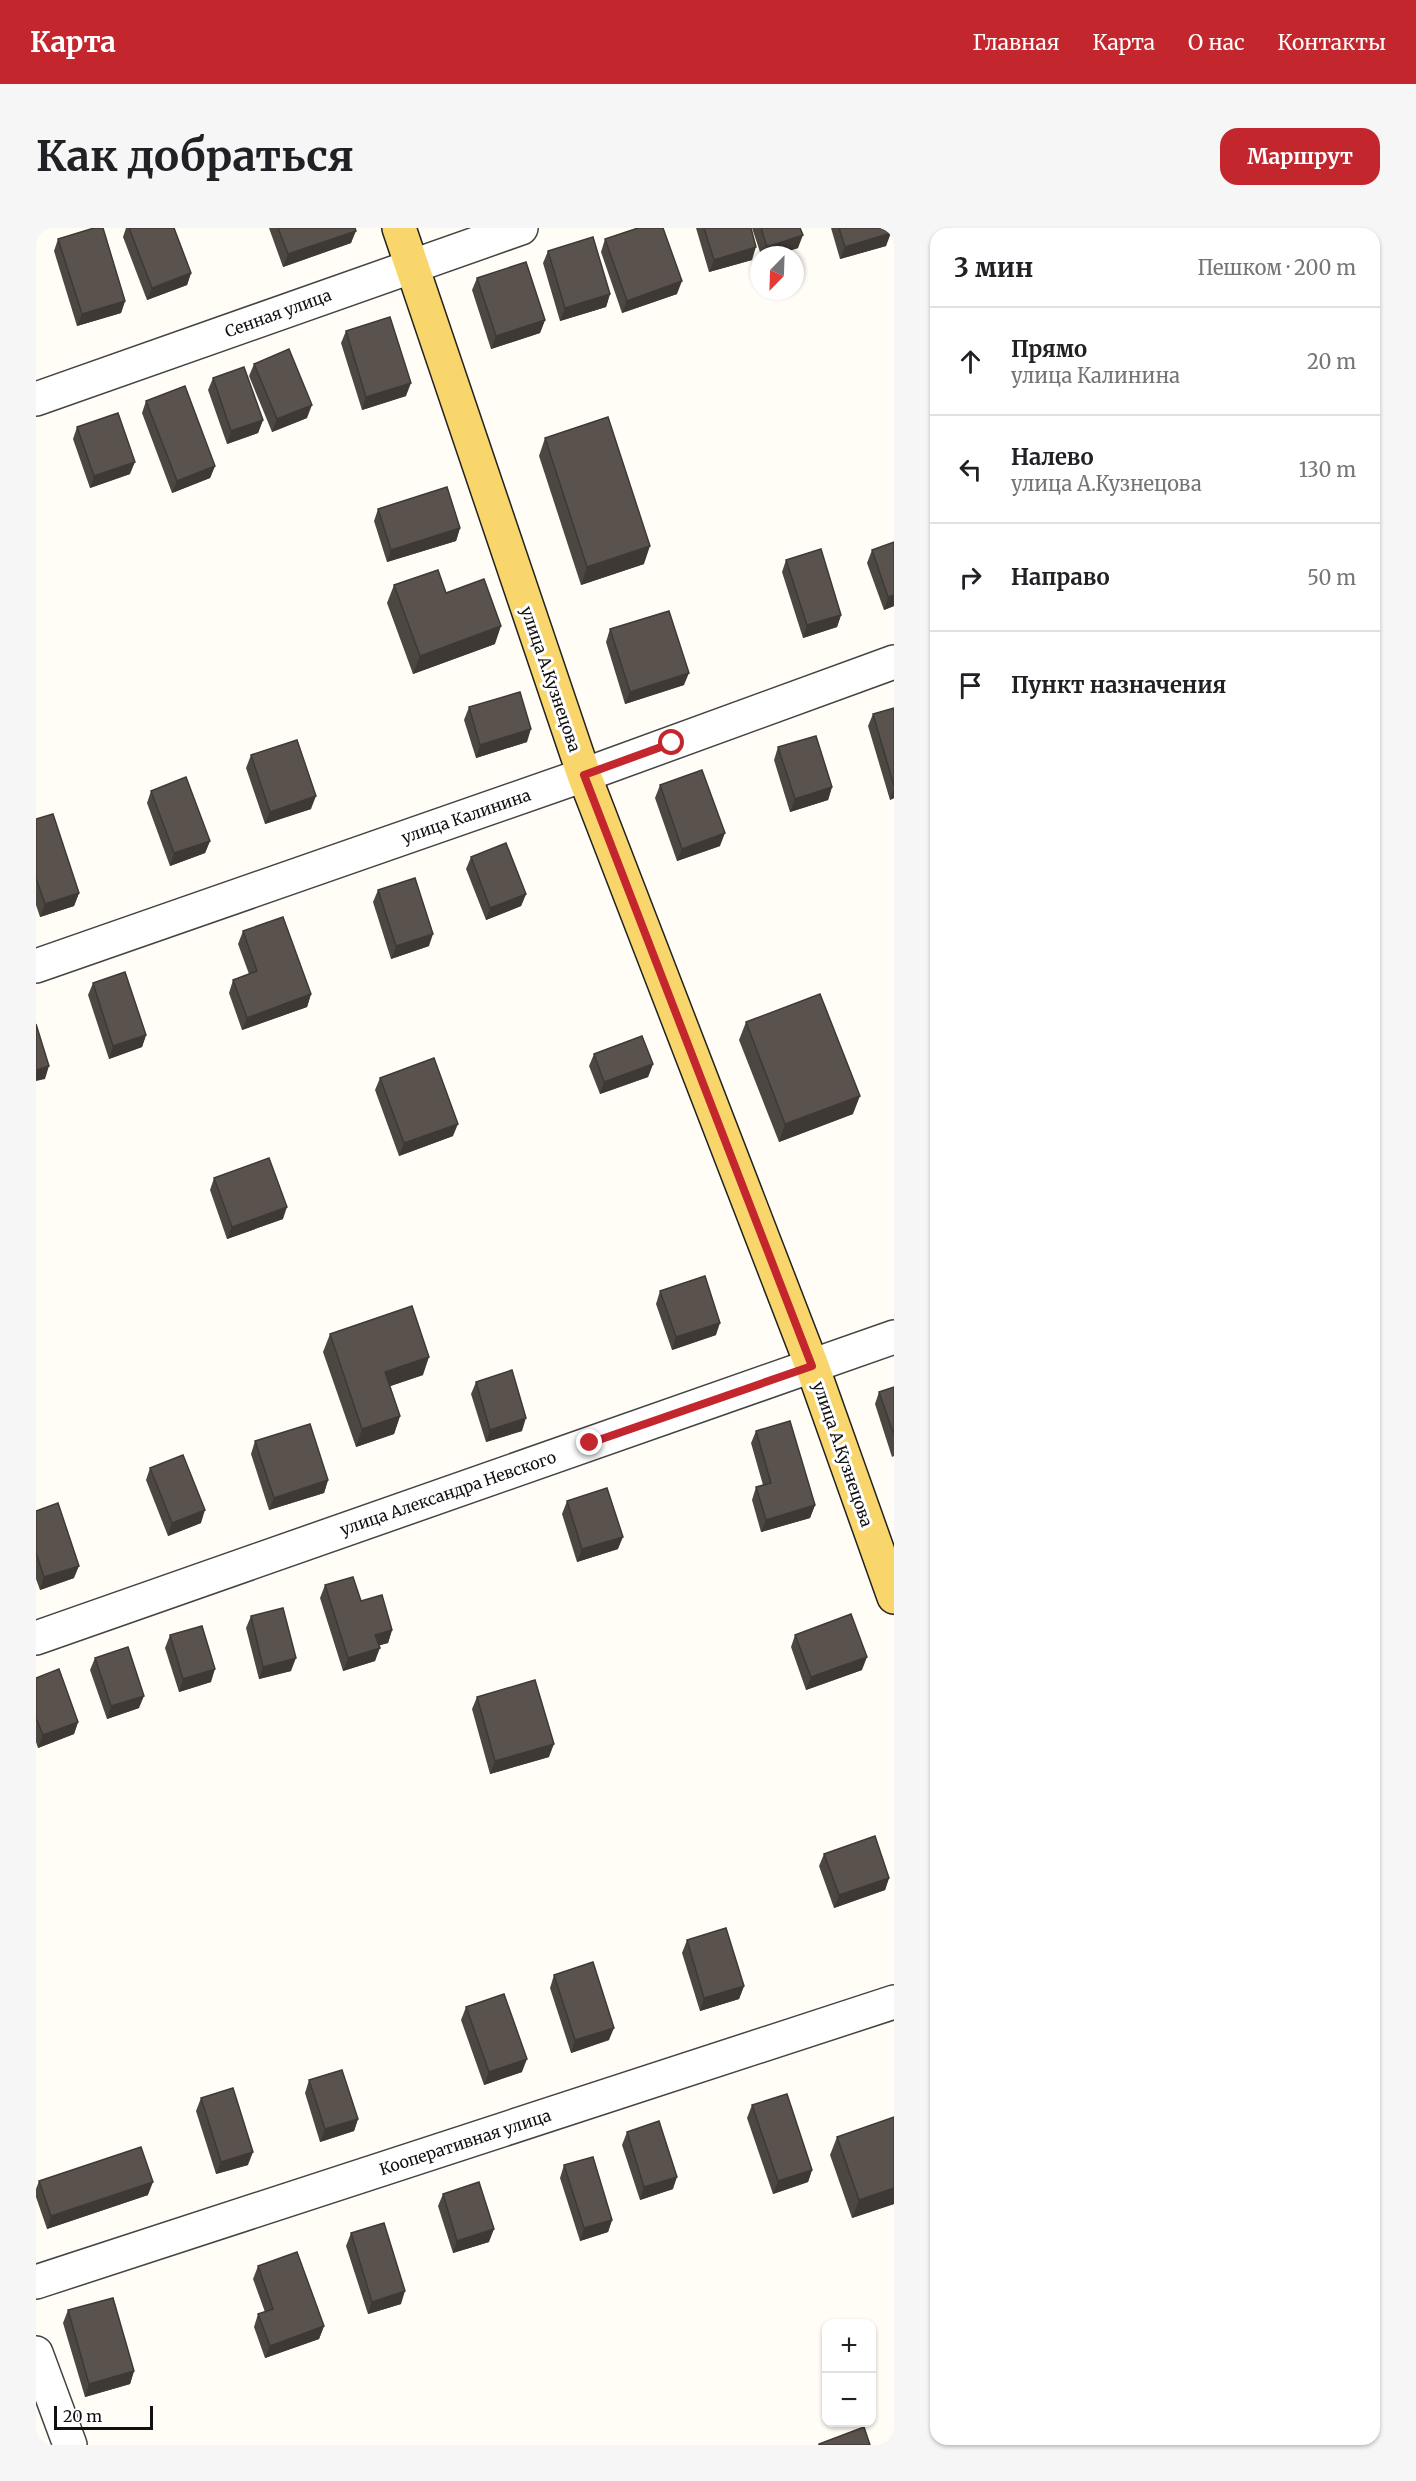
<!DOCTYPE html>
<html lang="ru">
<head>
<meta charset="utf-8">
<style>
	body { margin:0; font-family:Merriweather,serif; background:#f6f6f6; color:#202124 }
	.controls { position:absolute; right:18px; bottom:18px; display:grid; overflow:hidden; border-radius:12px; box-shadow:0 2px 4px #0004 }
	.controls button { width:54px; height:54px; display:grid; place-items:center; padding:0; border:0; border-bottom:2px solid #e0e0e0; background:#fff; color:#202124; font:30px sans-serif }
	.compass { position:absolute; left:714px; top:18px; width:54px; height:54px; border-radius:50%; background:#fff; box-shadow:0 2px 4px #0004; rotate:203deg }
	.scale { position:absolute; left:18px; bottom:15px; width:99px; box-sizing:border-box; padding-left:6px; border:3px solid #111; border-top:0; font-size:16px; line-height:21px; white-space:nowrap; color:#111; -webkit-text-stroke:4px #fff; paint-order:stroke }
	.stop { position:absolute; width:18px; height:18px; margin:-14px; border:4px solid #c4262e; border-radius:50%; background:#fff }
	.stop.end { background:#c4262e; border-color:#fff; box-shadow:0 2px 6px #0008 }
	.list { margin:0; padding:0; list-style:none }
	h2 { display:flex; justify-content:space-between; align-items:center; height:78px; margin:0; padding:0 24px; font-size:26px }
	h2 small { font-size:20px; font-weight:400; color:#757577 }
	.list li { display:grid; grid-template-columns:39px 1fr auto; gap:18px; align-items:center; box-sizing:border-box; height:108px; padding:0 24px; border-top:2px solid #e0e0e0 }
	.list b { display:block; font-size:22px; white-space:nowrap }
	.list p { margin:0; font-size:20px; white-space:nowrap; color:#757577 }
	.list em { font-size:20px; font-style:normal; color:#757577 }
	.icon { flex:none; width:33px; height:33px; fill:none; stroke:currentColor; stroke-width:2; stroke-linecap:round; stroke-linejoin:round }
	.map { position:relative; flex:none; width:858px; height:2217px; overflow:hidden; border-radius:18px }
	header { display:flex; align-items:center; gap:36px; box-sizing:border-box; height:84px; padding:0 30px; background:#c4262e; color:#fff }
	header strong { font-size:28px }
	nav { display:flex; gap:33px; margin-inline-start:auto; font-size:21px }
	.intro { display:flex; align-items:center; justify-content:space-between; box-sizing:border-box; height:144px; padding:0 36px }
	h1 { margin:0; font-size:42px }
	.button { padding:15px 27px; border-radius:18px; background:#c4262e; color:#fff; font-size:21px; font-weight:700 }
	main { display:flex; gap:36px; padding:0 36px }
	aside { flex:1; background:#fff; border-radius:18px; box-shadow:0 2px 4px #0004 }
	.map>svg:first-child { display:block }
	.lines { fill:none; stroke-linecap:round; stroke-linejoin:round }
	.minor-casing { stroke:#444; stroke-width:36 }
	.major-casing { stroke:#222; stroke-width:36 }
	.minor { stroke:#fff; stroke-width:33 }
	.major { stroke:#f9d66b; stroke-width:33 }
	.wall { fill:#4d4742 }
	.shaded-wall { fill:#3f3936 }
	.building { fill:#5a524d; stroke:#3f3936; stroke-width:1.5 }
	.route { stroke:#c4262e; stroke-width:8 }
	.labels { text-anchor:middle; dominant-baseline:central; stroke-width:6; stroke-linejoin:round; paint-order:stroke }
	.street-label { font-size:16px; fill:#111; stroke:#fff }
</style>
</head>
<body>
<header>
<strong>Карта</strong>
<nav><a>Главная</a><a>Карта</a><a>О нас</a><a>Контакты</a></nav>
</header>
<div class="intro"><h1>Как добраться</h1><a class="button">Маршрут</a></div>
<main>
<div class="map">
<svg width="858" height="2217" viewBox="0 0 858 2217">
	<rect width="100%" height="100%" fill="#fffdf5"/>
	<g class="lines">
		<defs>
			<g id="minor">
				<path d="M 0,171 L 485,0"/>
				<path d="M 0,738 L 548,547 L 858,434"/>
				<path d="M 0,1410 L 858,1109"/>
				<path d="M 0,2054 L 858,1774"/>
				<path d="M 0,2125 L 34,2217"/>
			</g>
			<path id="major" d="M 363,0 L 548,547 L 776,1138 L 858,1369"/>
		</defs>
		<use href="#minor" class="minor-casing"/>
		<use href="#major" class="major-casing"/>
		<use href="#minor" class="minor"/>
		<use href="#major" class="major"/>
	</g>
	<g class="wall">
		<path d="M 90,0 L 138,0 L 155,45 L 151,57 L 111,72 L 87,9 Z"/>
		<path d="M 233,0 L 319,0 L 315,15 L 247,39 Z"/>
		<path d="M 660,0 L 715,0 L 716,32 L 673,44 Z"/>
		<path d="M 716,0 L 764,0 L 762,20 L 740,27 L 725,27 Z"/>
		<path d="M 795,0 L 854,0 L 850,18 L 804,31 Z"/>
		<path d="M 22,11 L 89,73 L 85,85 L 41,98 L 18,23 Z"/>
		<path d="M 569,11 L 641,66 L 586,85 L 565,24 Z"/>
		<path d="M 512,23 L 574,66 L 570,79 L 524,93 L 507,35 Z"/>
		<path d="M 441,50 L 509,92 L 504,105 L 455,121 L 436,62 Z"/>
		<path d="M 310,103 L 370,168 L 326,182 L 305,115 Z"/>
		<path d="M 218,136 L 271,190 L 236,204 L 213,148 Z"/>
		<path d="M 177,150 L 227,192 L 222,205 L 191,216 L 172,162 Z"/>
		<path d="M 110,173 L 179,238 L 174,250 L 136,265 L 106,185 Z"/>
		<path d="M 41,199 L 94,246 L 54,260 L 37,211 Z"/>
		<path d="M 509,210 L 608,336 L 545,357 L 503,228 Z"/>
		<path d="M 342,281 L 424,300 L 420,313 L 351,334 L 338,293 Z"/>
		<path d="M 836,322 L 858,378 L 848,382 L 831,335 Z"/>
		<path d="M 750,332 L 805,387 L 801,399 L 767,410 L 746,344 Z"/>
		<path d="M 358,357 L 410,365 L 459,416 L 377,446 L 351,375 Z"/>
		<path d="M 574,401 L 648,457 L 589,476 L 570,414 Z"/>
		<path d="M 433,479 L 491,514 L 440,530 L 428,492 Z"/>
		<path d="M 858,480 L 858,570 L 854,572 L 832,498 L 837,486 Z"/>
		<path d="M 742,519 L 796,559 L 792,572 L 754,584 L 738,532 Z"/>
		<path d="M 215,527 L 275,581 L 229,596 L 210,540 Z"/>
		<path d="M 624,557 L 684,618 L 641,633 L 619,570 Z"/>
		<path d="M 115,563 L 174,613 L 169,625 L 134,638 L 111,575 Z"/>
		<path d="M 0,591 L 43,665 L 38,678 L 4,689 L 0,677 Z"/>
		<path d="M 435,629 L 490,666 L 485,678 L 450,692 L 430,641 Z"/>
		<path d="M 342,662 L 393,718 L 355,731 L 337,674 Z"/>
		<path d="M 207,703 L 275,766 L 271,779 L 206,802 L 193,765 L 197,752 L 213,746 L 202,716 Z"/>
		<path d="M 57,755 L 110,807 L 106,819 L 73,831 L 52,767 Z"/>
		<path d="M 710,794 L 817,886 L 743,914 L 703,812 Z"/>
		<path d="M 558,826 L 617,836 L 612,849 L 564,866 L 553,838 Z"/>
		<path d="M 344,850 L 417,908 L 363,928 L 339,862 Z"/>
		<path d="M 178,950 L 247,991 L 191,1011 L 174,962 Z"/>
		<path d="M 624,1063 L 680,1107 L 636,1122 L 620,1076 Z"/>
		<path d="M 294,1106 L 387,1147 L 354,1158 L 364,1188 L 358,1206 L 320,1219 L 287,1124 Z"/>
		<path d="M 440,1154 L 486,1203 L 450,1214 L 435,1166 Z"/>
		<path d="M 858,1159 L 858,1228 L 856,1229 L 839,1176 L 843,1164 Z"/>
		<path d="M 720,1203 L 779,1277 L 774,1290 L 725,1304 L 716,1272 L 720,1259 L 727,1257 L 715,1215 Z"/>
		<path d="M 219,1213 L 292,1252 L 288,1265 L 233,1282 L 215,1226 Z"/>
		<path d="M 114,1240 L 165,1295 L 132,1308 L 110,1252 Z"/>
		<path d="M 531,1273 L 582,1321 L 541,1334 L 526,1286 Z"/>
		<path d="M 0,1283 L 38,1350 L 4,1362 L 0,1351 Z"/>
		<path d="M 289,1357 L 325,1373 L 356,1402 L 352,1415 L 343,1417 L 339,1433 L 307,1443 L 284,1370 Z"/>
		<path d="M 215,1388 L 255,1443 L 223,1451 L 210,1400 Z"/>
		<path d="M 134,1407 L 175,1454 L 143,1464 L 129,1420 Z"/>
		<path d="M 759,1407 L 826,1442 L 770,1462 L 755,1419 Z"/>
		<path d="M 59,1430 L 103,1480 L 71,1491 L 54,1442 Z"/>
		<path d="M 0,1450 L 42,1494 L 38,1506 L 2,1520 L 0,1514 Z"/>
		<path d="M 441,1469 L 513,1529 L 454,1546 L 436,1481 Z"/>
		<path d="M 788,1626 L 853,1650 L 849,1662 L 798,1680 L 783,1638 Z"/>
		<path d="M 651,1712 L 708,1758 L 703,1771 L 664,1783 L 646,1725 Z"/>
		<path d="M 518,1747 L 573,1812 L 535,1825 L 514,1760 Z"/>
		<path d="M 430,1779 L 486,1844 L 448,1857 L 425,1792 Z"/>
		<path d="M 273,1852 L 322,1891 L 318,1903 L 284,1914 L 269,1865 Z"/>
		<path d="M 165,1870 L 212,1937 L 180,1946 L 160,1883 Z"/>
		<path d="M 716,1877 L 776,1942 L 772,1954 L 737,1966 L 711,1890 Z"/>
		<path d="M 858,1889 L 858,1976 L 816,1990 L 794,1927 L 801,1909 Z"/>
		<path d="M 591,1904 L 637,1961 L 604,1972 L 586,1917 Z"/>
		<path d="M 528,1937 L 576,1992 L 572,2004 L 544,2013 L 524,1950 Z"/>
		<path d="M 3,1953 L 112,1967 L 11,2001 L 0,1969 L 0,1961 Z"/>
		<path d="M 407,1966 L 453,2014 L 417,2025 L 402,1978 Z"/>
		<path d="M 315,2005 L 365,2076 L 332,2086 L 310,2018 Z"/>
		<path d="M 222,2038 L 288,2098 L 283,2111 L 229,2130 L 218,2099 L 222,2086 L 229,2084 L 217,2051 Z"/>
		<path d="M 32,2082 L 98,2143 L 94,2156 L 49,2169 L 27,2095 Z"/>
	</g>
	<g class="shaded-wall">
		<path d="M 320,3 L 315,15 L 247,39 L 252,26 Z"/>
		<path d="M 855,5 L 850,18 L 804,31 L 809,19 Z"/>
		<path d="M 767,7 L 762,20 L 740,27 L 728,27 L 731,19 Z"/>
		<path d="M 720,19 L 716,32 L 673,44 L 678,32 Z"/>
		<path d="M 155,45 L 151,57 L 111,72 L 116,60 Z"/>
		<path d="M 646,53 L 641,66 L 586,85 L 591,73 Z"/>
		<path d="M 574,66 L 570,79 L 524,93 L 529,80 Z"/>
		<path d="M 89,73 L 85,85 L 41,98 L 46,86 Z"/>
		<path d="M 509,92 L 504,105 L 455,121 L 460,108 Z"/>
		<path d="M 375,155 L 370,168 L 326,182 L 330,169 Z"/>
		<path d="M 276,177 L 271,190 L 236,204 L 241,191 Z"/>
		<path d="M 227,192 L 222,205 L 191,216 L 195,203 Z"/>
		<path d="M 99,234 L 94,246 L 54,260 L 58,248 Z"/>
		<path d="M 179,238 L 174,250 L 136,265 L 141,253 Z"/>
		<path d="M 424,300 L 420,313 L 351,334 L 355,322 Z"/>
		<path d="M 614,318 L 608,336 L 545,357 L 551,339 Z"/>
		<path d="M 858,367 L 858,378 L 848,382 L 852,369 Z"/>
		<path d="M 805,387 L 801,399 L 767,410 L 771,397 Z"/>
		<path d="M 465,398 L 459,416 L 377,446 L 384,428 Z"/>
		<path d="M 653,445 L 648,457 L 589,476 L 594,464 Z"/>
		<path d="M 495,501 L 491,514 L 440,530 L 444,517 Z"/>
		<path d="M 796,559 L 792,572 L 754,584 L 759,571 Z"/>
		<path d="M 858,560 L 858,570 L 854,572 Z"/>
		<path d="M 280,568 L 275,581 L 229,596 L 234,584 Z"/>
		<path d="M 689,605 L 684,618 L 641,633 L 646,621 Z"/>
		<path d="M 174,613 L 169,625 L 134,638 L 138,625 Z"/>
		<path d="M 43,665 L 38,678 L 4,689 L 9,676 Z"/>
		<path d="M 490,666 L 485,678 L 450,692 L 454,680 Z"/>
		<path d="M 397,706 L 393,718 L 355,731 L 360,718 Z"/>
		<path d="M 275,766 L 271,779 L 206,802 L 211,790 Z"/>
		<path d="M 110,807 L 106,819 L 73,831 L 77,818 Z"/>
		<path d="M 617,836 L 612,849 L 564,866 L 568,854 Z"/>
		<path d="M 13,838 L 9,851 L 0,853 L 0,842 Z"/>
		<path d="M 824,868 L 817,886 L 743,914 L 749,896 Z"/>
		<path d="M 422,896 L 417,908 L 363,928 L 368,915 Z"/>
		<path d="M 251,979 L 247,991 L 191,1011 L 196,999 Z"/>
		<path d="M 684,1095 L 680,1107 L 636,1122 L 640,1109 Z"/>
		<path d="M 393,1129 L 387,1147 L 343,1162 L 349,1144 Z"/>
		<path d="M 364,1188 L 358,1206 L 320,1219 L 326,1201 Z"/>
		<path d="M 490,1190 L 486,1203 L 450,1214 L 454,1202 Z"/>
		<path d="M 292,1252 L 288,1265 L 233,1282 L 238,1270 Z"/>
		<path d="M 779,1277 L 774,1290 L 725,1304 L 730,1292 Z"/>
		<path d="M 169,1282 L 165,1295 L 132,1308 L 136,1295 Z"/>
		<path d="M 587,1309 L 582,1321 L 541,1334 L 546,1321 Z"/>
		<path d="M 43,1338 L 38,1350 L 4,1362 L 8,1349 Z"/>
		<path d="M 356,1402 L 352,1415 L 335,1420 L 339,1407 Z"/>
		<path d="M 344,1420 L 339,1433 L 307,1443 L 312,1430 Z"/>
		<path d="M 831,1429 L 826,1442 L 770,1462 L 775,1449 Z"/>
		<path d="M 260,1430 L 255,1443 L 223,1451 L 227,1439 Z"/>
		<path d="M 179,1441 L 175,1454 L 143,1464 L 147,1451 Z"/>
		<path d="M 108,1468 L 103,1480 L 71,1491 L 75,1478 Z"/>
		<path d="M 42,1494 L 38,1506 L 2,1520 L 7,1507 Z"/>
		<path d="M 518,1516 L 513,1529 L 454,1546 L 459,1533 Z"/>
		<path d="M 853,1650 L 849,1662 L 798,1680 L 803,1667 Z"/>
		<path d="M 708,1758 L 703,1771 L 664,1783 L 668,1770 Z"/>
		<path d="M 578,1800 L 573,1812 L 535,1825 L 539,1812 Z"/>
		<path d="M 491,1831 L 486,1844 L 448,1857 L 453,1844 Z"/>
		<path d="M 322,1891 L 318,1903 L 284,1914 L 289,1901 Z"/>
		<path d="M 217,1924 L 212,1937 L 180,1946 L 185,1934 Z"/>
		<path d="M 776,1942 L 772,1954 L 737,1966 L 742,1953 Z"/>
		<path d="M 641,1949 L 637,1961 L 604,1972 L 608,1959 Z"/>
		<path d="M 117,1954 L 112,1967 L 11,2001 L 15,1988 Z"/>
		<path d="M 858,1960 L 858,1976 L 816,1990 L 823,1972 Z"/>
		<path d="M 576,1992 L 572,2004 L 544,2013 L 548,2000 Z"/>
		<path d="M 458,2001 L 453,2014 L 417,2025 L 421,2013 Z"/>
		<path d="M 369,2063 L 365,2076 L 332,2086 L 336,2074 Z"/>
		<path d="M 288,2098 L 283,2111 L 229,2130 L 234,2118 Z"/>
		<path d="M 98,2143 L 94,2156 L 49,2169 L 53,2156 Z"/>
	</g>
	<g class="building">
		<path d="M 58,0 L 67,0 L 89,73 L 46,86 L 22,11 Z"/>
		<path d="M 93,0 L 138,0 L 155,45 L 116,60 Z"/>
		<path d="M 242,0 L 319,0 L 320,3 L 252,26 Z"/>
		<path d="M 602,0 L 627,0 L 646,53 L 591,73 L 569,11 Z"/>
		<path d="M 668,0 L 715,0 L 720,19 L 678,32 Z"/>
		<path d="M 725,0 L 764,0 L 767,7 L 731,19 Z"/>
		<path d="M 803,0 L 854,0 L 855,5 L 809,19 Z"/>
		<path d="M 557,9 L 574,66 L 529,80 L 512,23 Z"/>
		<path d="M 490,34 L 509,92 L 460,108 L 441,50 Z"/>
		<path d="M 354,89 L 375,155 L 330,169 L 310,103 Z"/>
		<path d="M 253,121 L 276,177 L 241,191 L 218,136 Z"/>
		<path d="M 208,139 L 227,192 L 195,203 L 177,150 Z"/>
		<path d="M 149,158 L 179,238 L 141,253 L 110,173 Z"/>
		<path d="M 82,185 L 99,234 L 58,248 L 41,199 Z"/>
		<path d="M 572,189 L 614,318 L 551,339 L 509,210 Z"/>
		<path d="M 411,259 L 424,300 L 355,322 L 342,281 Z"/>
		<path d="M 858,314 L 858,367 L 852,369 L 836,322 Z"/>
		<path d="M 785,321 L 805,387 L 771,397 L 750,332 Z"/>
		<path d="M 402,342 L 410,365 L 448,351 L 465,398 L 384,428 L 358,357 Z"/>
		<path d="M 633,383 L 653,445 L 594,464 L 574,401 Z"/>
		<path d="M 484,464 L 495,501 L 444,517 L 433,479 Z"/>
		<path d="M 858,480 L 858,558 L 837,486 Z"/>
		<path d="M 780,508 L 796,559 L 759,571 L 742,519 Z"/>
		<path d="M 261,512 L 280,568 L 234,584 L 215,527 Z"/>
		<path d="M 666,542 L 689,605 L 646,621 L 624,557 Z"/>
		<path d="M 150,549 L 174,613 L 138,625 L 115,563 Z"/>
		<path d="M 17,586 L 43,665 L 9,676 L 0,650 L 0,591 Z"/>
		<path d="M 470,615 L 490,666 L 454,680 L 435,629 Z"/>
		<path d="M 379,650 L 397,706 L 360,718 L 342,662 Z"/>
		<path d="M 247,689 L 275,766 L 211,790 L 197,752 L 221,743 L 207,703 Z"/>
		<path d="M 89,744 L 110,807 L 77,818 L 57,755 Z"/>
		<path d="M 784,766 L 824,868 L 749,896 L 710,794 Z"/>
		<path d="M 0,796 L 13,838 L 0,842 Z"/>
		<path d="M 606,808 L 617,836 L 568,854 L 558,826 Z"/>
		<path d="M 398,830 L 422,896 L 368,915 L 344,850 Z"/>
		<path d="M 233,930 L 251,979 L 196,999 L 178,950 Z"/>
		<path d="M 669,1048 L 684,1095 L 640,1109 L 624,1063 Z"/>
		<path d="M 376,1078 L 393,1129 L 349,1144 L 364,1188 L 326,1201 L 294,1106 Z"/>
		<path d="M 476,1142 L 490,1190 L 454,1202 L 440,1154 Z"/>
		<path d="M 858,1159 L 858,1207 L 843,1164 Z"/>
		<path d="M 754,1193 L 779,1277 L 730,1292 L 720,1259 L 735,1255 L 720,1203 Z"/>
		<path d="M 274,1196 L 292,1252 L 238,1270 L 219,1213 Z"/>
		<path d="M 147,1227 L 169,1282 L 136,1295 L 114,1240 Z"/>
		<path d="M 571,1260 L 587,1309 L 546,1321 L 531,1273 Z"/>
		<path d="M 22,1275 L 43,1338 L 8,1349 L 0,1325 L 0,1283 Z"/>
		<path d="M 317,1349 L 325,1373 L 346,1367 L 356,1402 L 339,1407 L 344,1420 L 312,1430 L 289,1357 Z"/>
		<path d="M 247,1380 L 260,1430 L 227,1439 L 215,1388 Z"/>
		<path d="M 815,1386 L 831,1429 L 775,1449 L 759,1407 Z"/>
		<path d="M 166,1398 L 179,1441 L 147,1451 L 134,1407 Z"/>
		<path d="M 92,1419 L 108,1468 L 75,1478 L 59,1430 Z"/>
		<path d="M 23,1441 L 42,1494 L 7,1507 L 0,1490 L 0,1450 Z"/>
		<path d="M 499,1452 L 518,1516 L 459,1533 L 441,1469 Z"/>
		<path d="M 839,1608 L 853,1650 L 803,1667 L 788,1626 Z"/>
		<path d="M 690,1700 L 708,1758 L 668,1770 L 651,1712 Z"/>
		<path d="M 557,1734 L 578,1800 L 539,1812 L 518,1747 Z"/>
		<path d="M 468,1766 L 491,1831 L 453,1844 L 430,1779 Z"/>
		<path d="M 306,1842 L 322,1891 L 289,1901 L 273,1852 Z"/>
		<path d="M 197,1860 L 217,1924 L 185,1934 L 165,1870 Z"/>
		<path d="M 751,1866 L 776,1942 L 742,1953 L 716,1877 Z"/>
		<path d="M 858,1889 L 858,1960 L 823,1972 L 801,1909 Z"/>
		<path d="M 623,1893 L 641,1949 L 608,1959 L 591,1904 Z"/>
		<path d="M 105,1919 L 117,1954 L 15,1988 L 3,1953 Z"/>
		<path d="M 557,1929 L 576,1992 L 548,2000 L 528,1937 Z"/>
		<path d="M 443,1954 L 458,2001 L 421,2013 L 407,1966 Z"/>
		<path d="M 348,1995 L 369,2063 L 336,2074 L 315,2005 Z"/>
		<path d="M 261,2024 L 288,2098 L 234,2118 L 222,2086 L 237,2081 L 222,2038 Z"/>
		<path d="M 77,2070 L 98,2143 L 53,2156 L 32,2082 Z"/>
		<path d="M 828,2199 L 834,2217 L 783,2217 L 783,2216 Z"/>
	</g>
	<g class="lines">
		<path class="route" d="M 554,1215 L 776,1138 L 548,547 L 636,515"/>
	</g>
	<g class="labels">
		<g class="street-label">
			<text transform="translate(242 85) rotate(-20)">Сенная улица</text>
			<text transform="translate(515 451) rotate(71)">улица А.Кузнецова</text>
			<text transform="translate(430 588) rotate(-19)">улица Калинина</text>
			<text transform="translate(807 1226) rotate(71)">улица А.Кузнецова</text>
			<text transform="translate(412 1265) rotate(-19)">улица Александра Невского</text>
			<text transform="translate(429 1914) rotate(-18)">Кооперативная улица</text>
		</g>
	</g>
</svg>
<div class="controls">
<button>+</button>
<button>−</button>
</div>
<svg class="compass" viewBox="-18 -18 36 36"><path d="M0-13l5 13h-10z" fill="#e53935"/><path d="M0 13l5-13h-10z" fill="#757577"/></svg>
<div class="scale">20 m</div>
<div class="stop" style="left:636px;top:515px"></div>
<div class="stop end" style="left:554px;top:1215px"></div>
</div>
<aside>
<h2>3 мин<small>Пешком · 200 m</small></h2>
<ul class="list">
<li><svg class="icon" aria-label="ahead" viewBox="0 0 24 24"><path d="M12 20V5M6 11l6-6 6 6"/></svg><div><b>Прямо</b><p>улица Калинина</p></div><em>20 m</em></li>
<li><svg class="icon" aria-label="left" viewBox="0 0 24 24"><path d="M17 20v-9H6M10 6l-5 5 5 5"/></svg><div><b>Налево</b><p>улица А.Кузнецова</p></div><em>130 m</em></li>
<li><svg class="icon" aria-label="right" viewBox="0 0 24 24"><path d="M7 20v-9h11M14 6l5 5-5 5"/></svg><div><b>Направо</b></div><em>50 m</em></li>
<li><svg class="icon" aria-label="arrive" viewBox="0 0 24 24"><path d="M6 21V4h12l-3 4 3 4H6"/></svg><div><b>Пункт назначения</b></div></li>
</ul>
</aside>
</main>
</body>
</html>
